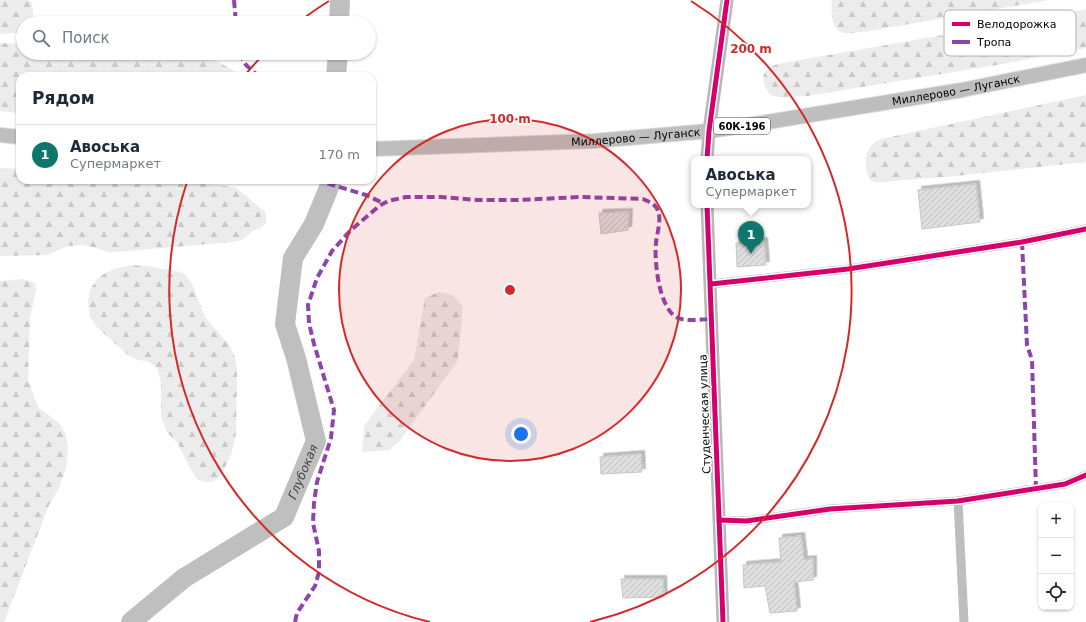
<!DOCTYPE html>
<html lang="ru">
<head>
<meta charset="utf-8">
<style>
	body { margin:0; font-family:"DejaVu Sans",sans-serif; background:#f6f6f7; color:#1f2937 }
	.controls { position:absolute; right:12px; bottom:12px; display:grid; overflow:hidden; border-radius:8px; box-shadow:0 1px 3px #0004 }
	.controls button { width:36px; height:36px; display:grid; place-items:center; padding:0; border:0; border-bottom:1px solid #e0e1e3; background:#fff; color:#1f2937; font:20px sans-serif }
	.you { position:absolute; left:521px; top:434px; width:14px; height:14px; margin:-10px; border:3px solid #fff; border-radius:50%; background:#1a73e8; box-shadow:0 0 0 6px #1a73e833 }
	.badge { display:grid; place-items:center; width:26px; height:26px; border-radius:50%; background:#0f766e; color:#fff; font-size:13px; font-weight:700 }
	.pin { position:absolute; translate:-50% -33px; filter:drop-shadow(0 1px 2px #0008) }
	.pin::after { content:''; position:absolute; top:21px; width:14px; height:12px; background:inherit; clip-path:polygon(0 0,100% 0,50% 100%) }
	.popup { position:absolute; left:691px; top:156px; width:120px; height:52px; box-sizing:border-box; display:grid; place-content:center; border-radius:8px; background:#fff; filter:drop-shadow(0 1px 3px #0005); font-size:13px; white-space:nowrap; color:#747a83 }
	.popup b { font-size:15px; color:#1f2937 }
	.popup::after { content:''; position:absolute; left:50%; top:100%; margin-left:-8px; border:8px solid transparent; border-top-color:#fff }
	.list { margin:0; padding:0; list-style:none }
	h2 { display:flex; justify-content:space-between; align-items:center; height:52px; margin:0; padding:0 16px; font-size:17px }
	h2 small { font-size:13px; font-weight:400; color:#747a83 }
	.list li { display:grid; grid-template-columns:26px 1fr auto; gap:12px; align-items:center; box-sizing:border-box; height:60px; padding:0 16px; border-top:1px solid #e0e1e3 }
	.list b { display:block; font-size:15px; white-space:nowrap }
	.list p { margin:0; font-size:13px; white-space:nowrap; color:#747a83 }
	.list em { font-size:13px; font-style:normal; color:#747a83 }
	.icon { flex:none; width:22px; height:22px; fill:none; stroke:currentColor; stroke-width:2; stroke-linecap:round; stroke-linejoin:round }
	.map { position:relative; flex:none; width:1086px; height:622px; overflow:hidden }
	.search { position:absolute; background:#fff; box-shadow:0 1px 3px #0004; left:16px; top:16px; width:360px; height:44px; display:flex; align-items:center; gap:10px; box-sizing:border-box; padding:0 14px; border-radius:22px; color:#747a83; font-size:15px }
	.panel { position:absolute; background:#fff; box-shadow:0 1px 3px #0004; left:16px; top:72px; width:360px; height:112px; border-radius:12px }
	.map>svg:first-child { display:block }
	.forest { fill:url(#forest-firs) }
	.lines { fill:none; stroke-linecap:round; stroke-linejoin:round }
	.river { stroke:#bfbfbf; stroke-width:20 }
	.building { fill:url(#building-hatch); stroke:#c7c7c7; filter:url(#shadow) }
	.primary-casing { stroke:#dbdbdb; stroke-width:16 }
	.street { stroke:#bebebe; stroke-width:9 }
	.secondary { stroke:#b8b8b8; stroke-width:13 }
	.primary { stroke:#bebebe; stroke-width:14 }
	.quiet { stroke:#8e44ad; stroke-width:4; stroke-dasharray:8 4; stroke-linecap:butt }
	.cycleway-casing { stroke:#fff; stroke-width:8 }
	.cycleway { stroke:#d6006c; stroke-width:5 }
	.ring { fill:none; stroke:#d62828; stroke-width:2 }
	.labels { text-anchor:middle; dominant-baseline:central; stroke-width:3.5; stroke-linejoin:round; paint-order:stroke }
	.shield { fill:#fff; stroke:#4c4c4c; stroke-width:1 }
	.shield-label { font-size:10px; font-weight:bold; fill:#000 }
	.street-label { font-size:11px; fill:#000; stroke:#fff }
	.water-label { font-size:12px; font-style:italic; fill:#444; stroke:#fff }
	.key { fill:#fff; stroke:#b2b2b2; stroke-width:1 }
	.key-label { font-size:11px; fill:#000 }
	.centre { fill:#d62828; stroke:#fff; stroke-width:2 }
	.ring-label { font-size:12px; text-anchor:middle; font-weight:bold; fill:#d62828; stroke:#fff; stroke-width:3.5; stroke-linejoin:round; paint-order:stroke }
</style>
</head>
<body>
<div class="map">
<svg width="1086" height="622" viewBox="0 0 1086 622">
	<defs>
		<pattern id="forest-firs" width="22" height="20" patternUnits="userSpaceOnUse"><rect width="22" height="20" fill="#ececec"/><path d="M5 1l3.5 6h-7zM16 11l3.5 6h-7z" fill="#c9c9c9"/></pattern>
		<pattern id="building-hatch" width="6" height="6" patternUnits="userSpaceOnUse"><rect width="6" height="6" fill="#dfdfdf"/><path d="M-1 1l2-2M0 6l6-6M5 7l2-2" fill="none" stroke="#bebebe"/></pattern>
		<filter id="shadow"><feDropShadow dx="3.5" dy="-3.5" stdDeviation="0" flood-color="#0004"/></filter>
	</defs>
	<rect width="100%" height="100%" fill="#fff"/>
	<g class="forest">
		<path d="M 0,0 L 29,0 L 32,4 L 34,19 L 31,23 L 23,23 L 23,32 L 0,34 Z"/>
		<path d="M 832,0 L 1049,0 L 863,32 C 857,32 849,34 844,33 C 831,31 831,10 832,0 Z"/>
		<path d="M 1086,9 L 1086,48 L 1003,64 L 807,96 L 779,97 L 770,95 C 761,79 759,72 777,64 L 1041,18 Z"/>
		<path d="M 0,43 L 23,44 L 23,53 L 188,53 C 210,57 223,63 241,76 L 20,76 L 20,113 L 0,111 Z"/>
		<path d="M 1086,95 L 1086,162 L 956,176 L 881,182 L 872,182 C 863,171 863,151 875,142 C 879,139 885,138 890,137 Z"/>
		<path d="M 0,168 L 20,169 L 20,180 L 156,180 L 220,185 L 237,188 L 266,213 L 266,223 L 261,228 L 254,230 L 242,240 L 232,242 L 115,252 L 108,252 L 96,248 L 82,245 L 68,246 L 47,255 L 0,256 Z"/>
		<path d="M 131,265 L 147,266 L 176,271 L 185,274 L 192,284 L 205,317 L 230,346 L 235,357 L 237,369 L 236,434 L 231,455 L 221,475 L 214,481 L 206,482 L 198,480 L 190,468 L 178,444 L 167,432 L 161,417 L 161,382 L 157,368 L 148,361 L 137,360 L 128,355 L 97,327 L 90,317 L 88,303 L 90,290 L 97,279 L 105,273 L 118,268 Z"/>
		<path d="M 23,279 L 35,283 L 36,290 L 30,318 L 28,380 L 38,407 L 60,424 L 66,435 L 68,449 L 66,468 L 59,488 L 49,505 L 4,622 L 0,622 L 0,281 Z"/>
		<path d="M 439,292 L 452,295 L 463,306 L 458,360 L 399,442 L 389,450 L 362,452 L 364,426 L 414,360 L 425,298 Z"/>
	</g>
	<g class="lines">
		<g class="river">
			<path d="M 339,23 L 340,0"/>
			<path d="M 336,76 L 338,53"/>
			<path id="s1" d="M 131,622 L 184,578 L 284,517 L 316,441 L 296,358 L 285,324 L 293,258 L 314,224 L 330,185 L 331,180"/>
		</g>
	</g>
	<g class="building">
		<path d="M 976,184 L 980,222 L 922,229 L 918,190 Z"/>
		<path d="M 629,212 L 628,230 L 601,234 L 599,213 Z"/>
		<path d="M 764,241 L 766,265 L 737,267 L 736,243 Z"/>
		<path d="M 641,454 L 642,472 L 601,474 L 600,457 Z"/>
		<path d="M 801,536 L 804,560 L 813,559 L 813,580 L 794,582 L 797,611 L 770,613 L 765,586 L 744,588 L 743,565 L 781,562 L 779,538 Z"/>
		<path d="M 621,579 L 663,579 L 664,597 L 623,598 Z"/>
	</g>
	<g class="lines">
		<defs>
			<g id="primary">
				<path d="M 0,135 L 20,137"/>
				<path id="s2" d="M 372,149 L 594,141 L 709,131 L 755,124 L 962,90 L 1086,65"/>
			</g>
		</defs>
		<use href="#primary" class="primary-casing"/>
		<g class="street">
			<path d="M 711,284 L 848,269 L 1022,242 L 1086,229"/>
			<path d="M 958,501 L 964,622"/>
			<path d="M 719,520 L 746,521 L 830,509 L 958,501 L 1065,484 L 1086,475"/>
		</g>
		<g class="secondary">
			<path d="M 707,159 L 709,131 L 727,0"/>
			<path d="M 707,205 L 723,622"/>
		</g>
		<use href="#primary" class="primary"/>
		<g class="quiet">
			<path d="M 234,0 L 236,23"/>
			<path d="M 239,53 L 246,65 L 258,76"/>
			<path d="M 316,180 L 366,195 L 383,203"/>
			<path d="M 1022,242 L 1027,345 L 1032,360 L 1036,489"/>
			<path d="M 295,622 L 297,613 L 315,586 L 319,572 L 319,551 L 313,523 L 314,503 L 317,482 L 331,438 L 334,410 L 314,344 L 309,323 L 308,305 L 317,278 L 332,251 L 350,231 L 379,206 L 388,201 L 406,197 L 440,197 L 478,200 L 518,200 L 581,197 L 643,199 C 647,201 653,203 656,207 C 663,217 657,232 656,243 C 654,261 659,310 678,318 C 688,322 701,319 712,319"/>
		</g>
		<defs>
			<g id="cycleway">
				<path d="M 707,159 L 709,131 L 727,0"/>
				<path d="M 707,205 L 723,622"/>
				<path d="M 711,284 L 848,269 L 1022,242 L 1086,229"/>
				<path d="M 719,520 L 746,521 L 830,509 L 958,501 L 1065,484 L 1086,475"/>
			</g>
		</defs>
		<use href="#cycleway" class="cycleway-casing"/>
		<use href="#cycleway" class="cycleway"/>
	</g>
	<circle cx="510" cy="290" r="171" fill="#d62828" fill-opacity=".12"/>
	<g class="ring">
		<circle cx="510" cy="290" r="171"/>
		<path d="M430 622A341 341 0 0 1 187 182M245 75A341 341 0 0 1 265 53M300 21A341 341 0 0 1 329 1M691 1A341 341 0 0 1 590 622"/>
	</g>
	<g class="labels">
		<rect class="shield" x="714" y="118" width="56" height="16" rx="3"/>
		<g class="shield-label">
			<text x="742" y="126">60К-196</text>
		</g>
		<g class="street-label">
			<text stroke="none"><textPath href="#s2" startOffset="588">Миллерово — Луганск</textPath></text>
			<text stroke="none"><textPath href="#s2" startOffset="264">Миллерово — Луганск</textPath></text>
			<text transform="translate(705 414) rotate(-92)">Студенческая улица</text>
		</g>
		<g class="water-label">
			<text stroke="none"><textPath href="#s1" startOffset="235">Глубокая</textPath></text>
		</g>
	</g>
	<rect x="944" y="10" width="132" height="46" rx="6" class="key"/>
	<rect x="952" y="22" width="18" height="4" fill="#d6006c"/>
	<rect x="952" y="40" width="18" height="4" fill="#8e44ad"/>
	<g class="key-label">
		<text x="977" y="28">Велодорожка</text>
		<text x="977" y="46">Тропа</text>
	</g>
	<circle cx="510" cy="290" r="6" class="centre"/>
	<g class="ring-label">
		<text x="751" y="53">200 m</text>
		<text x="510" y="123">100 m</text>
	</g>
</svg>
<div class="controls">
<button>+</button>
<button>−</button>
<button><svg class="icon" aria-label="locate" viewBox="0 0 24 24"><circle cx="12" cy="12" r="6"/><path d="M12 2v4M12 18v4M2 12h4M18 12h4"/></svg></button>
</div>
<div class="you"></div>
<div class="pin badge" style="left:751px;top:254px">1</div>
<div class="popup"><b>Авоська</b>Супермаркет</div>
<div class="search"><svg class="icon" aria-label="search" viewBox="0 0 24 24"><circle cx="10" cy="10" r="6"/><path d="M15 15l6 6"/></svg>Поиск</div>
<section class="panel">
<h2>Рядом<small></small></h2>
<ul class="list">
<li><span class="badge">1</span><div><b>Авоська</b><p>Супермаркет</p></div><em>170 m</em></li>
</ul>
</section>
</div>
</body>
</html>
